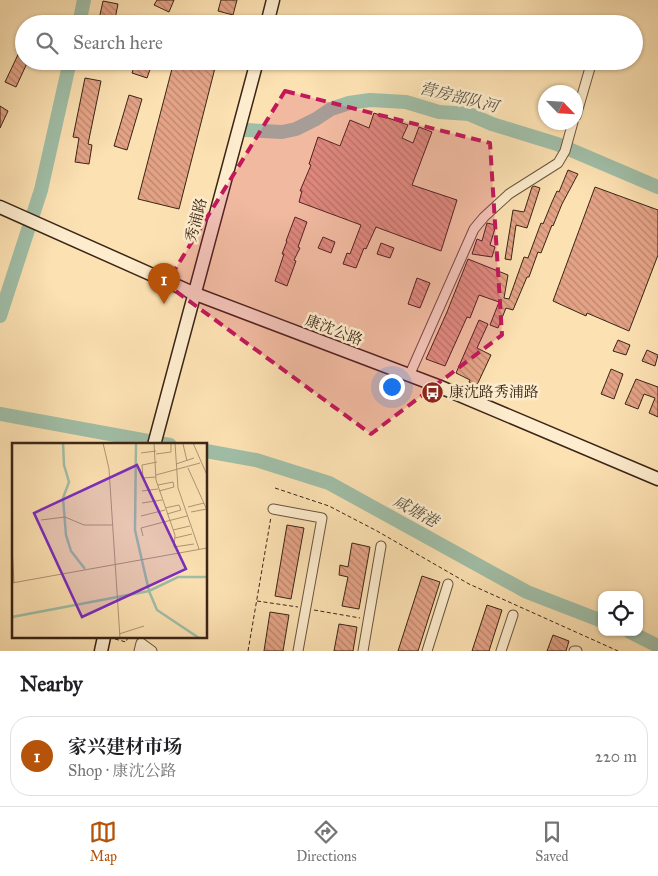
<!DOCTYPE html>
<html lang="en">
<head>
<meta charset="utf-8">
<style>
	body { margin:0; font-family:"IM FELL Great Primer","Noto Serif SC",serif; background:#f6f6f6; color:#202124 }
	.controls { position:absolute; right:15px; bottom:15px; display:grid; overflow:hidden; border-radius:10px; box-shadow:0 1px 4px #0004 }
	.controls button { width:45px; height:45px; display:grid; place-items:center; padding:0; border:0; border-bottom:1px solid #e0e0e0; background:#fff; color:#202124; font:25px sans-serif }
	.compass { position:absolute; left:538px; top:85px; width:45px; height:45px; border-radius:50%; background:#fff; box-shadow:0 1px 4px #0004; rotate:115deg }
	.you { position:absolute; left:391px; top:386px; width:18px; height:18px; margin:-12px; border:4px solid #fff; border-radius:50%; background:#1a73e8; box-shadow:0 0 0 8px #1a73e833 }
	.badge { display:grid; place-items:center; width:32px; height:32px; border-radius:50%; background:#b45309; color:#fff; font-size:16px; font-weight:700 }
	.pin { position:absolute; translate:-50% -41px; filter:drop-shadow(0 1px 2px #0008) }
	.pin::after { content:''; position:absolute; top:26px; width:18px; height:15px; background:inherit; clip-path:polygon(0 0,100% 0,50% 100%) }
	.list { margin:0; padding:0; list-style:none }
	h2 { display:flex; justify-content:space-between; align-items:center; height:65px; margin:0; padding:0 20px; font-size:21px }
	h2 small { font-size:16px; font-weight:400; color:#757577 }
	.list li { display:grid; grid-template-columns:32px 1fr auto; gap:15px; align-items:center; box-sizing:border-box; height:80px; margin:0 10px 10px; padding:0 10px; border:1px solid #e0e0e0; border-radius:20px }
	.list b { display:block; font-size:19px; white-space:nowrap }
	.list p { margin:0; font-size:16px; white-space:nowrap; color:#757577 }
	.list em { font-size:16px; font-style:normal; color:#757577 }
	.icon { flex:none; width:28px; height:28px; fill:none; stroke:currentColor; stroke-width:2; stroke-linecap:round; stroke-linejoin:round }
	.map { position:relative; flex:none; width:658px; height:651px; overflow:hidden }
	.search { position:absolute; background:#fff; box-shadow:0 1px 4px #0004; left:15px; right:15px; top:15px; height:55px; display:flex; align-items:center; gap:12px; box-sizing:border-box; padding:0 18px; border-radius:28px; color:#757577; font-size:19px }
	.sheet { height:155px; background:#fff }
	nav { display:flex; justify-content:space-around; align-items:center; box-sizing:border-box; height:70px; border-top:1px solid #e0e0e0; background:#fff; font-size:14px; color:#757577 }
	nav a { display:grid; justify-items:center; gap:2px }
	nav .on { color:#b45309 }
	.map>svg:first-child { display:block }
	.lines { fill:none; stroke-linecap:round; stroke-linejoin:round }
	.river { stroke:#a0bea7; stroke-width:14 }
	.building { fill:url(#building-back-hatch); stroke:#3a2516 }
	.street-casing { stroke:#6a543d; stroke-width:11 }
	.secondary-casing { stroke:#3a2516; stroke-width:15 }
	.path { stroke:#3a2516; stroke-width:1; stroke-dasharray:4 2.5; stroke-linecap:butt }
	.street { stroke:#fdeccd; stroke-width:9 }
	.secondary { stroke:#fdeccd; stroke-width:12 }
	.marked { fill:#c2185b; fill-opacity:0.2; stroke:#c2185b; stroke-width:4; stroke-dasharray:10 6; stroke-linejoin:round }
	.labels { text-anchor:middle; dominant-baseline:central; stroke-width:5; stroke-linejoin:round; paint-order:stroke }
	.street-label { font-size:15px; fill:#3a2516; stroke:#fdeccd }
	.poi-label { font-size:15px; fill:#3a2516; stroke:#fdeccd; text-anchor:start }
	.water-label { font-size:16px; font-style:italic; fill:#595342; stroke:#fdeccd }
	.inset-river { fill:none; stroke:#a0bea7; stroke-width:2.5 }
	.inset-road { fill:none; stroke:#ae9674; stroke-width:1 }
	.view { fill:#7b2cbf; fill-opacity:0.15; stroke:#7b2cbf; stroke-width:2.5 }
	.inset-edge { fill:none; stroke:#3a2516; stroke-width:2.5 }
</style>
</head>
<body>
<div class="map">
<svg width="658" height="651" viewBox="0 0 658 651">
	<defs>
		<pattern id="building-back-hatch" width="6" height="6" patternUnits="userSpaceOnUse" patternTransform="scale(1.25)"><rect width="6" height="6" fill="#e4a386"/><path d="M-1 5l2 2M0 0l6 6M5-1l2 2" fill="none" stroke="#ba856d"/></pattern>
	</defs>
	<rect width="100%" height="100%" fill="#fce1b2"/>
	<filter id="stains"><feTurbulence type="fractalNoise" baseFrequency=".004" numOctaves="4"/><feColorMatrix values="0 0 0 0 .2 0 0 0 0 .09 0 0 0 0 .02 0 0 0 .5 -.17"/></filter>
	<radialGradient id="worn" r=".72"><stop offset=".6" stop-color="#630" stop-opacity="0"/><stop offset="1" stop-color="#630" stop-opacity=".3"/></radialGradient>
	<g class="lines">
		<g class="river">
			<path d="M 79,24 L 84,0"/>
			<path d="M 246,130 L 282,132 L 296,129 L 316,119 L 331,109 L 349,103 L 370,100 L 406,102 L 439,112 L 469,114 L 492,124 L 557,144 L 658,187"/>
			<path d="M 0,316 L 41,190 L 70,61"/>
			<path d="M 0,414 L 170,445"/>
			<path d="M 206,451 L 256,460 L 329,483 L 527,592 L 602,621"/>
			<path d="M 630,632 L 658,646"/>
		</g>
	</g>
	<g class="building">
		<path d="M 157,0 L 174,0 L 169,12 L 154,5 Z"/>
		<path d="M 221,0 L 237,0 L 233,15 L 218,11 Z"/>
		<path d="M 103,1 L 118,4 L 114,24 L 98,24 Z"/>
		<path d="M 24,42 L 24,61 L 28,61 L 16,87 L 5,82 Z"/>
		<path d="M 79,61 L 106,61 L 104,69 L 79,64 Z"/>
		<path d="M 136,61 L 153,61 L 147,78 L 132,73 Z"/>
		<path d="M 174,61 L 207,61 L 216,64 L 179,209 L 138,199 Z"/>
		<path d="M 85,78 L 101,81 L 88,144 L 92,145 L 89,164 L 75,162 L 79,138 L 73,137 Z"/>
		<path d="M 129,95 L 142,99 L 127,150 L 114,146 Z"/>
		<path d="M 0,106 L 8,111 L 0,128 Z"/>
		<path d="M 374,113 L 408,125 L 402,138 L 413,143 L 419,127 L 432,132 L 412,185 L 457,200 L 441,251 L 376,227 L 366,249 L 364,248 L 356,268 L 343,264 L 347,253 L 350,254 L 361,225 L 299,202 L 302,191 L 300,191 L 311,165 L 309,164 L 318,137 L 340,146 L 350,120 L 369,128 Z"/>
		<path d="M 568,170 L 578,174 L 562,204 L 553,226 L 552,225 L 541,253 L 538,252 L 529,277 L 527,277 L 513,310 L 506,308 L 498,328 L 490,325 L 499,302 L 479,295 L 470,318 L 467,317 L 445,366 L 426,359 L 447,312 L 468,259 L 508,275 L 504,298 L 509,299 L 524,257 L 528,258 L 541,223 L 543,224 L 552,202 L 557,191 L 559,192 Z"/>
		<path d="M 534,186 L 540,188 L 527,228 L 516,225 L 511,260 L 505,259 L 513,210 L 524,212 L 532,187 Z"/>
		<path d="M 595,187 L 658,210 L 658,255 L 629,331 L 587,313 L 586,316 L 553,301 Z"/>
		<path d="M 295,217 L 307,222 L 298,247 L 300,248 L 294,260 L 296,261 L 287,286 L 275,281 L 284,254 L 282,254 L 287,241 L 286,241 Z"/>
		<path d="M 487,223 L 496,225 L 490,245 L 495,247 L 492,257 L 472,254 L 477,239 L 482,241 Z"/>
		<path d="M 323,237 L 335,242 L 331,253 L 318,248 Z"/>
		<path d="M 381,243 L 394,248 L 390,258 L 377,254 Z"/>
		<path d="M 417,278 L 430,283 L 420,308 L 408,304 Z"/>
		<path d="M 479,320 L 488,324 L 477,348 L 491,355 L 477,385 L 469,382 L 470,380 L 456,373 Z"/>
		<path d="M 618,340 L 630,345 L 626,355 L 613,351 Z"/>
		<path d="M 647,350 L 658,355 L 655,366 L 642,361 Z"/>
		<path d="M 611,369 L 623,374 L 614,399 L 601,394 Z"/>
		<path d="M 636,379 L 658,387 L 658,417 L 649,413 L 655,398 L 644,394 L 638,409 L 625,404 Z"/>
		<path d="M 287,525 L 304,528 L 291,599 L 275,596 Z"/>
		<path d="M 352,543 L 370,547 L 359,609 L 342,606 L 348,577 L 339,575 L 340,565 L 348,567 Z"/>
		<path d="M 422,576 L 440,582 L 418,651 L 398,651 Z"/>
		<path d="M 487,605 L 502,610 L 489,651 L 472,651 Z"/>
		<path d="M 270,612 L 289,615 L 283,651 L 264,651 Z"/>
		<path d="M 339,624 L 357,627 L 353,651 L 334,651 Z"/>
		<path d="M 553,635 L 569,641 L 566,651 L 547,651 Z"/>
	</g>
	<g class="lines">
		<defs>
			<g id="street">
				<path d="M 576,116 L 592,61"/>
				<path d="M 409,376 L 474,229 L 484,217 L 509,194 L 558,163 L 565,151 L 573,122"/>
				<path d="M 273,509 L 322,518 L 298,651"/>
				<path d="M 139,651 L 141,643 L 152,651"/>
				<path d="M 363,651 L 381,546"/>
				<path d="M 427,651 L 448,584"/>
				<path d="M 501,651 L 513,615"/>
				<path d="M 574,651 L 577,651"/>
			</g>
			<g id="secondary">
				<path d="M 267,24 L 273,0"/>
				<path d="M 0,207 L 193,293 L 438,386 L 658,479"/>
				<path d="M 154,445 L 257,61"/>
				<path d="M 101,651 L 104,637"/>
			</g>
		</defs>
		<use href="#street" class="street-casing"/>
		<use href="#secondary" class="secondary-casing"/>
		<g class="path">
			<path d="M 275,488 L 329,506 L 377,531 L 469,584 L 618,651"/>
			<path d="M 257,601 L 298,607"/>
			<path d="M 314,610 L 360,618"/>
			<path d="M 115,639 L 126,642 L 128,637"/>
			<path d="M 248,651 L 271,517"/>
		</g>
		<use href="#street" class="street"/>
		<use href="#secondary" class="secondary"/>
	</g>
	<path class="marked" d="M 285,91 L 490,143 L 502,335 L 371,434 L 166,284 Z"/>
	<defs>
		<symbol id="bus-disc" viewBox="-11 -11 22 22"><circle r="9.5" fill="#8f2418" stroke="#fdeccd"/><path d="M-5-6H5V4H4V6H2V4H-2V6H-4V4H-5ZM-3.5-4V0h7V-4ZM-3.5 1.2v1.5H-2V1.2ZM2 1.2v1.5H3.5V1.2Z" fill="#fff"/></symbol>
	</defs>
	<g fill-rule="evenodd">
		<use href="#bus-disc" x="420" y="380" width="25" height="25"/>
	</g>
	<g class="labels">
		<g class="street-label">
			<text transform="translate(196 220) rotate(-75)">秀浦路</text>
			<text transform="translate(334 330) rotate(21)">康沈公路</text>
		</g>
		<g class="poi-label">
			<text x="449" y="392">康沈路秀浦路</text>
		</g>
		<g class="water-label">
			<text transform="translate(459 97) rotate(14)">营房部队河</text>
			<text transform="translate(416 511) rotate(29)">咸塘港</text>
		</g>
	</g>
	<g transform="translate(12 443)">
		<rect width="195" height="195" fill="#fce1b2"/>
		<path class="inset-river" d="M 51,0 L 52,22 L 57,39 L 51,55 L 54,92 L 59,108 L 73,126M 124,0 L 123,87 L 137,148 L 145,167 L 187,195M 0,174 L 137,148 L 166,134 L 195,134"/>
		<path class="inset-road" d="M 91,0 L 97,26 L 108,195M 142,0 L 144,37 L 163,92 L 162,104 L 182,101M 163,0 L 166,45 L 187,106M 181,0 L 195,32M 171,1 L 175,18M 129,10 L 144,8M 144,11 L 159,9 L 159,0M 164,21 L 182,15M 176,25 L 195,67M 144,32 L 188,20M 144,34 L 131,35 L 130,22 L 145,19M 146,42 L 161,39 L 162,44 L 147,48M 130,48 L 146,46M 130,60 L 150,57M 176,64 L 192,60M 153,65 L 167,62 L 169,67 L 155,71M 179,69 L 195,66M 129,73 L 153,67M 29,77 L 53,74 L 72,82 L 100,82M 161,87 L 178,83M 131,93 L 129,85 L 175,73M 163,95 L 180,91M 0,104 L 2,140M 0,140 L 195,105M 107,191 L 132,183"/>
		<path class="view" d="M 125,22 L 174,126 L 70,174 L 22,70 Z"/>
		<rect width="195" height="195" class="inset-edge"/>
	</g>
	<rect width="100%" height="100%" filter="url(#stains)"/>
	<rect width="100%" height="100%" fill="url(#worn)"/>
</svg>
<div class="controls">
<button><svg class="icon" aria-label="locate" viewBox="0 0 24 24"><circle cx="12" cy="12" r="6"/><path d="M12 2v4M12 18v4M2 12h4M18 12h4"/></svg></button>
</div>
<svg class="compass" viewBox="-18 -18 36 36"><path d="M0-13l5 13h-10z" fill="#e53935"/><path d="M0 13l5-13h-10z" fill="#757577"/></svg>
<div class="you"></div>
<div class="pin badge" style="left:164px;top:304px">1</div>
<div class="search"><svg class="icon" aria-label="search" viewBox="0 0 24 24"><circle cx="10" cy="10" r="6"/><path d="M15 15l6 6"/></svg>Search here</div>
</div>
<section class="sheet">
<h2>Nearby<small></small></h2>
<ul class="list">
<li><span class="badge">1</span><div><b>家兴建材市场</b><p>Shop · 康沈公路</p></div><em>220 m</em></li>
</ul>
</section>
<nav>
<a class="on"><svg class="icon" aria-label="map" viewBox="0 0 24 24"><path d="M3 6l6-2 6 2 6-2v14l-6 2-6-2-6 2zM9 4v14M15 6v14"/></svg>Map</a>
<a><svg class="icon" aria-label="directions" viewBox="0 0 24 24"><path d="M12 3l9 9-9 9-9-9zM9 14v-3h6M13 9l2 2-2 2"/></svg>Directions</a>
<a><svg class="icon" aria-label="saved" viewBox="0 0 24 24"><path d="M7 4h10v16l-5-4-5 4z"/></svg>Saved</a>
</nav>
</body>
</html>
